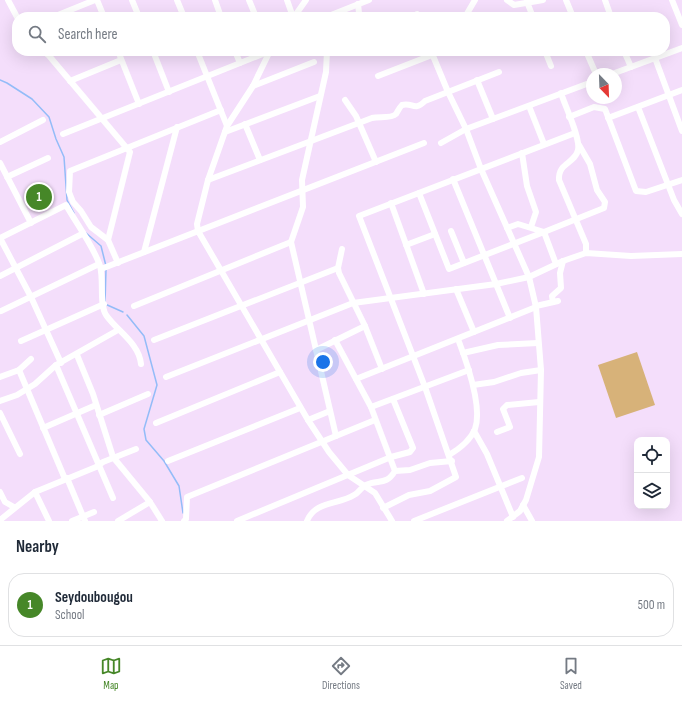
<!DOCTYPE html>
<html lang="en">
<head>
<meta charset="utf-8">
<style>
	body { margin:0; font-family:"Sofia Sans Condensed",sans-serif; background:#f6f6f7; color:#1f2937 }
	.controls { position:absolute; right:12px; bottom:12px; display:grid; overflow:hidden; border-radius:8px; box-shadow:0 4px 16px #0002 }
	.controls button { width:36px; height:36px; display:grid; place-items:center; padding:0; border:0; border-bottom:1px solid #e0e1e3; background:#fff; color:#1f2937; font:20px sans-serif }
	.compass { position:absolute; left:586px; top:68px; width:36px; height:36px; border-radius:50%; background:#fff; box-shadow:0 4px 16px #0002; rotate:157deg }
	.you { position:absolute; left:323px; top:362px; width:14px; height:14px; margin:-10px; border:3px solid #fff; border-radius:50%; background:#1a73e8; box-shadow:0 0 0 6px #1a73e833 }
	.badge { display:grid; place-items:center; width:26px; height:26px; border-radius:50%; background:#468728; color:#fff; font-size:13px; font-weight:700 }
	.pin { position:absolute; translate:-50% -50%; border:2px solid #fff; box-shadow:0 1px 4px #0006 }
	.list { margin:0; padding:0; list-style:none }
	h2 { display:flex; justify-content:space-between; align-items:center; height:52px; margin:0; padding:0 16px; font-size:17px }
	h2 small { font-size:13px; font-weight:400; color:#747a83 }
	.list li { display:grid; grid-template-columns:26px 1fr auto; gap:12px; align-items:center; box-sizing:border-box; height:64px; margin:0 8px 8px; padding:0 8px; border:1px solid #e0e1e3; border-radius:16px }
	.list b { display:block; font-size:15px; white-space:nowrap }
	.list p { margin:0; font-size:13px; white-space:nowrap; color:#747a83 }
	.list em { font-size:13px; font-style:normal; color:#747a83 }
	.icon { flex:none; width:22px; height:22px; fill:none; stroke:currentColor; stroke-width:2; stroke-linecap:round; stroke-linejoin:round }
	.map { position:relative; flex:none; width:682px; height:521px; overflow:hidden }
	.search { position:absolute; background:#fff; box-shadow:0 4px 16px #0002; left:12px; right:12px; top:12px; height:44px; display:flex; align-items:center; gap:10px; box-sizing:border-box; padding:0 14px; border-radius:16px; color:#747a83; font-size:15px }
	.sheet { height:124px; background:#fff }
	nav { display:flex; justify-content:space-around; align-items:center; box-sizing:border-box; height:56px; border-top:1px solid #e0e1e3; background:#fff; font-size:11px; color:#747a83 }
	nav a { display:grid; justify-items:center; gap:2px }
	nav .on { color:#468728 }
	.map>svg:first-child { display:block }
	.green { fill:#d7b279 }
	.lines { fill:none; stroke-linecap:round; stroke-linejoin:round }
	.stream { stroke:#93bcf8; stroke-width:1.5 }
	.minor { stroke:#fff; stroke-width:6 }
</style>
</head>
<body>
<div class="map">
<svg width="682" height="521" viewBox="0 0 682 521">
	<rect width="100%" height="100%" fill="#f4defb"/>
	<path class="green" d="M 637,352 L 655,405 L 616,418 L 598,365 Z"/>
	<g class="lines">
		<g class="stream">
			<path d="M 0,80 L 7,83 L 32,99 L 49,117 L 56,139 L 64,157 L 67,200 L 74,213"/>
			<path d="M 86,233 L 101,246 L 106,266"/>
			<path d="M 106,269 L 105,304 L 123,312"/>
			<path d="M 127,315 L 144,336 L 157,385 L 144,429 L 146,440 L 164,461 L 179,486 L 183,513"/>
		</g>
		<g class="minor">
			<path d="M 8,0 L 17,17"/>
			<path d="M 97,0 L 104,17"/>
			<path d="M 132,0 L 139,17"/>
			<path d="M 177,0 L 184,17"/>
			<path d="M 215,0 L 221,17"/>
			<path d="M 249,0 L 256,17"/>
			<path d="M 287,0 L 293,17"/>
			<path d="M 507,0 L 514,5 L 543,0"/>
			<path d="M 566,0 L 573,17"/>
			<path d="M 605,0 L 611,17"/>
			<path d="M 672,0 L 682,25"/>
			<path d="M 527,2 L 533,17"/>
			<path d="M 417,14 L 418,17"/>
			<path d="M 53,17 L 95,0"/>
			<path d="M 294,17 L 306,0"/>
			<path d="M 326,17 L 369,0"/>
			<path d="M 355,17 L 359,13 L 358,4"/>
			<path d="M 465,17 L 475,0"/>
			<path d="M 45,51 L 130,152 L 108,240 L 118,263"/>
			<path d="M 118,51 L 139,104"/>
			<path d="M 153,51 L 169,92"/>
			<path d="M 197,51 L 227,126"/>
			<path d="M 235,51 L 240,63"/>
			<path d="M 270,51 L 253,86 L 227,126 L 208,180 L 197,224 L 198,231 L 308,420 L 329,452 L 348,475 L 375,493 L 392,521"/>
			<path d="M 327,51 L 326,72 L 302,180 L 303,207 L 291,242 L 336,436"/>
			<path d="M 431,51 L 448,92 L 466,129 L 481,169 L 529,277 L 536,307 L 541,370 L 539,457 L 526,500 L 520,511 L 507,521"/>
			<path d="M 545,51 L 551,66"/>
			<path d="M 586,51 L 596,74"/>
			<path d="M 624,51 L 631,67"/>
			<path d="M 47,54 L 56,51"/>
			<path d="M 655,58 L 682,131"/>
			<path d="M 612,74 L 682,48"/>
			<path d="M 378,76 L 432,55"/>
			<path d="M 477,80 L 493,119"/>
			<path d="M 70,81 L 121,60"/>
			<path d="M 253,86 L 314,62"/>
			<path d="M 561,93 C 565,106 581,139 578,150 C 575,164 558,162 559,180 L 586,244 L 586,253"/>
			<path d="M 345,100 L 356,116 L 376,162"/>
			<path d="M 529,106 L 544,144"/>
			<path d="M 638,107 L 674,200 L 682,214"/>
			<path d="M 569,117 L 594,107 L 605,109 L 636,191 L 646,192 L 682,180"/>
			<path d="M 608,118 L 682,90"/>
			<path d="M 245,124 L 260,160"/>
			<path d="M 225,132 L 320,96"/>
			<path d="M 63,134 L 270,51"/>
			<path d="M 0,142 L 43,120"/>
			<path d="M 441,143 L 466,129 L 592,82"/>
			<path d="M 522,153 L 527,186 L 536,212 L 531,227"/>
			<path d="M 0,163 L 31,223"/>
			<path d="M 7,177 L 48,158"/>
			<path d="M 453,179 L 510,318"/>
			<path d="M 208,180 L 372,118 C 379,116 391,119 396,114 C 398,111 399,108 402,105 C 413,102 414,112 425,101 L 499,72"/>
			<path d="M 419,193 L 449,269 L 544,232 L 556,264"/>
			<path d="M 391,203 L 424,294"/>
			<path d="M 507,228 L 518,224 L 544,232 L 604,208 L 605,202 L 597,190 L 590,164 L 579,145"/>
			<path d="M 451,231 L 464,263"/>
			<path d="M 0,238 L 66,205 C 76,223 94,247 100,266 C 104,280 99,304 106,315 C 117,331 139,343 141,364"/>
			<path d="M 0,238 L 31,297 L 61,363"/>
			<path d="M 108,240 L 91,227 L 81,211 L 73,202 L 69,192 L 70,171 L 221,110"/>
			<path d="M 406,245 L 435,234"/>
			<path d="M 342,249 L 338,268 L 339,273 L 365,326 L 382,369"/>
			<path d="M 144,252 L 177,127"/>
			<path d="M 101,269 L 424,143"/>
			<path d="M 0,276 L 82,234"/>
			<path d="M 456,289 L 474,332"/>
			<path d="M 553,302 L 552,296 L 561,288 L 560,273 L 563,261"/>
			<path d="M 134,306 L 291,242"/>
			<path d="M 536,306 L 558,301"/>
			<path d="M 1,311 L 99,264"/>
			<path d="M 154,340 L 338,268"/>
			<path d="M 335,340 L 371,407 L 395,471"/>
			<path d="M 21,341 L 104,304"/>
			<path d="M 316,350 L 365,326"/>
			<path d="M 463,353 L 498,345 L 538,343"/>
			<path d="M 77,355 L 93,394 L 113,457 L 150,502 L 162,521"/>
			<path d="M 56,365 L 113,498"/>
			<path d="M 19,370 L 65,479"/>
			<path d="M 0,377 L 19,370 L 31,359"/>
			<path d="M 166,377 L 353,303 L 496,284 L 529,277 L 563,261 L 586,253 L 631,256 L 682,254"/>
			<path d="M 356,379 L 536,307"/>
			<path d="M 473,385 L 494,382 L 521,373 L 541,370"/>
			<path d="M 0,401 L 17,395 L 35,384 L 56,365 L 118,330"/>
			<path d="M 371,407 L 469,370"/>
			<path d="M 0,413 L 20,454"/>
			<path d="M 99,415 L 148,394"/>
			<path d="M 308,420 L 330,411"/>
			<path d="M 156,423 L 280,372"/>
			<path d="M 43,428 L 96,405"/>
			<path d="M 474,431 L 487,454 L 513,517"/>
			<path d="M 497,432 L 510,427 L 503,409 L 507,405 L 539,402"/>
			<path d="M 449,455 C 459,449 471,439 475,429 C 483,407 466,360 458,339"/>
			<path d="M 168,461 L 300,408"/>
			<path d="M 67,478 L 85,521"/>
			<path d="M 0,492 L 5,502 L 14,507"/>
			<path d="M 35,492 L 49,521"/>
			<path d="M 523,505 L 532,521"/>
			<path d="M 383,508 L 409,495 L 430,491 L 456,477 L 425,387 L 359,216 L 575,133"/>
			<path d="M 0,520 L 35,492 L 96,467 L 103,462 L 136,449"/>
			<path d="M 72,521 L 94,512"/>
			<path d="M 118,521 L 150,502"/>
			<path d="M 184,521 L 186,519 L 187,497 L 375,420"/>
			<path d="M 237,521 L 391,457 L 410,452 L 413,448 L 393,399"/>
			<path d="M 307,521 C 315,501 338,505 354,495 C 359,493 361,487 366,485 C 378,479 386,486 395,471 L 410,470 L 430,463 L 452,461"/>
			<path d="M 414,521 L 522,478"/>
		</g>
	</g>
</svg>
<div class="controls">
<button><svg class="icon" aria-label="locate" viewBox="0 0 24 24"><circle cx="12" cy="12" r="6"/><path d="M12 2v4M12 18v4M2 12h4M18 12h4"/></svg></button>
<button><svg class="icon" aria-label="layers" viewBox="0 0 24 24"><path d="M12 4l9 5-9 5-9-5zM3 14l9 5 9-5"/></svg></button>
</div>
<svg class="compass" viewBox="-18 -18 36 36"><path d="M0-13l5 13h-10z" fill="#e53935"/><path d="M0 13l5-13h-10z" fill="#747a83"/></svg>
<div class="you"></div>
<div class="pin badge" style="left:39px;top:197px">1</div>
<div class="search"><svg class="icon" aria-label="search" viewBox="0 0 24 24"><circle cx="10" cy="10" r="6"/><path d="M15 15l6 6"/></svg>Search here</div>
</div>
<section class="sheet">
<h2>Nearby<small></small></h2>
<ul class="list">
<li><span class="badge">1</span><div><b>Seydoubougou</b><p>School</p></div><em>500 m</em></li>
</ul>
</section>
<nav>
<a class="on"><svg class="icon" aria-label="map" viewBox="0 0 24 24"><path d="M3 6l6-2 6 2 6-2v14l-6 2-6-2-6 2zM9 4v14M15 6v14"/></svg>Map</a>
<a><svg class="icon" aria-label="directions" viewBox="0 0 24 24"><path d="M12 3l9 9-9 9-9-9zM9 14v-3h6M13 9l2 2-2 2"/></svg>Directions</a>
<a><svg class="icon" aria-label="saved" viewBox="0 0 24 24"><path d="M7 4h10v16l-5-4-5 4z"/></svg>Saved</a>
</nav>
</body>
</html>
